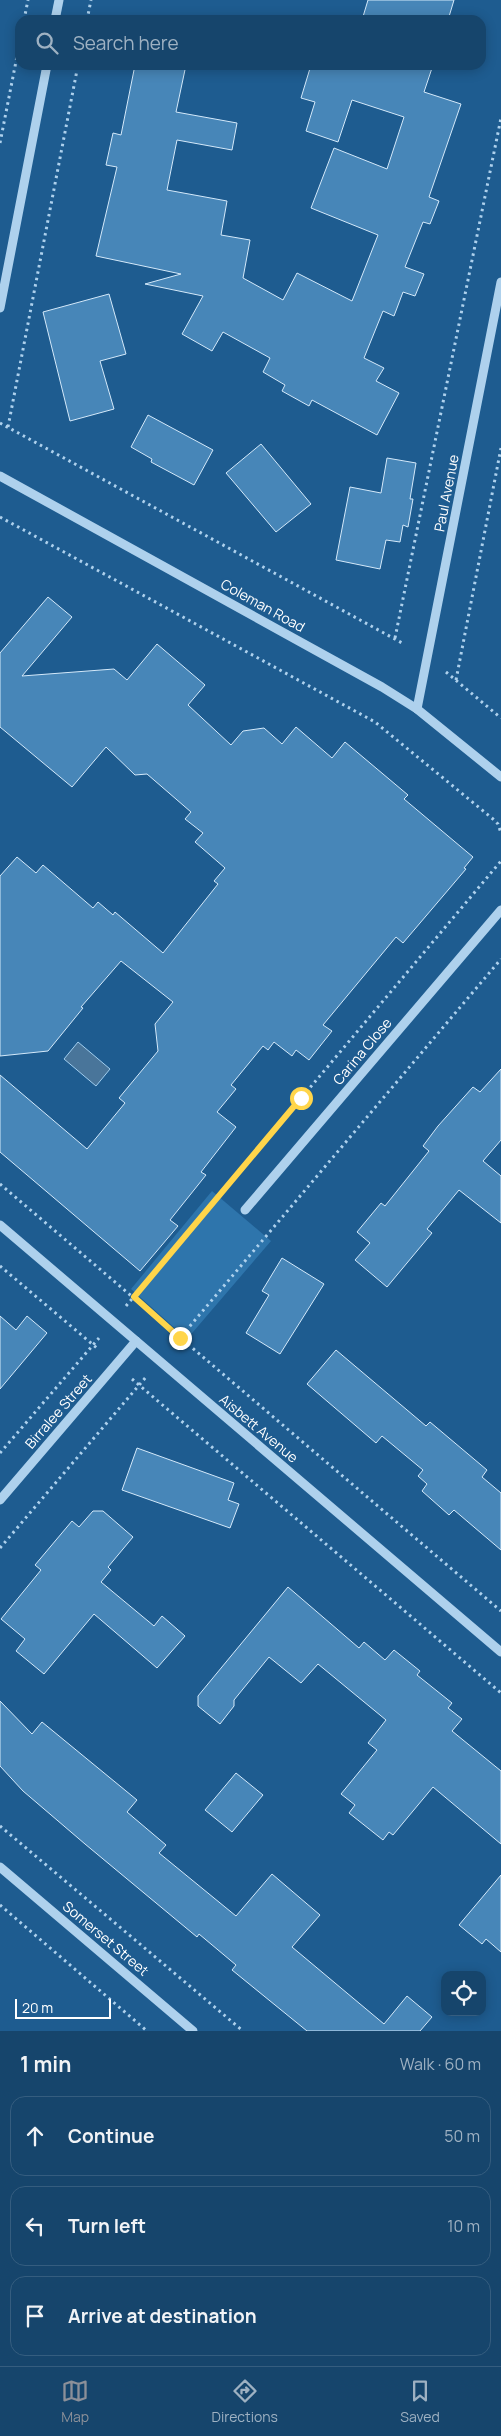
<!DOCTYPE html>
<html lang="en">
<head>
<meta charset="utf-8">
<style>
	body { margin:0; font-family:Manrope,sans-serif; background:#234f74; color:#f1f3f6 }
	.controls { position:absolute; right:15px; bottom:15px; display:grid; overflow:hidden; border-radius:10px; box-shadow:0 2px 12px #0003 }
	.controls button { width:45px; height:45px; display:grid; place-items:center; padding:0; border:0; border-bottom:1px solid #355d7f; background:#16456c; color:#f1f3f6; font:25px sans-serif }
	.scale { position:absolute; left:15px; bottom:12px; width:96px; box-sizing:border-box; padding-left:5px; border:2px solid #fff; border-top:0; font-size:14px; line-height:18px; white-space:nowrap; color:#fff; -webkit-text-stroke:4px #1e5c90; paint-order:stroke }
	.stop { position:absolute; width:15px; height:15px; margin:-11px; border:4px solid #ffd54a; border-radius:50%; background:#fff }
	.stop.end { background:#ffd54a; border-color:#fff; box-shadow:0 1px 5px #0008 }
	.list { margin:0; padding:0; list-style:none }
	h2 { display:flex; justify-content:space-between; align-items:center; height:65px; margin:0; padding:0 20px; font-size:21px }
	h2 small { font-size:16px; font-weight:400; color:#9eb1c2 }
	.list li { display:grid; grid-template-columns:32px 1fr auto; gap:15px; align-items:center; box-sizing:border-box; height:80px; margin:0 10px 10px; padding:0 10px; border:1px solid #355d7f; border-radius:15px }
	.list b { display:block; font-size:19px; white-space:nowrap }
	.list em { font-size:16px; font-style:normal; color:#9eb1c2 }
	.icon { flex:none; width:28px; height:28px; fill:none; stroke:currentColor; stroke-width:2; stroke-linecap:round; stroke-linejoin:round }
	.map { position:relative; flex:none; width:501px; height:2031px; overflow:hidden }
	.search { position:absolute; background:#16456c; box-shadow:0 2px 12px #0003; left:15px; right:15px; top:15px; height:55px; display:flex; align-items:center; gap:12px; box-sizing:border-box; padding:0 18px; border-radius:15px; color:#9eb1c2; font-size:19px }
	.sheet { height:335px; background:#16456c }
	nav { display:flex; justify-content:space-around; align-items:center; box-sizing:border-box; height:70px; border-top:1px solid #355d7f; background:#16456c; font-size:14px; color:#9eb1c2 }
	nav a { display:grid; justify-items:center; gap:2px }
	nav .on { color:#8c9099 }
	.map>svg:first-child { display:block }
	.green { fill:#2e75ac }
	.water { fill:#49759a; stroke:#a1ceef }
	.building { fill:#4786b8; stroke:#d4e9fa }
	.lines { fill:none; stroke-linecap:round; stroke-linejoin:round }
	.path { stroke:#aed1ed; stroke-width:3; stroke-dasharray:2.5 4; stroke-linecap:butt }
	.minor { stroke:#aed1ed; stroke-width:9 }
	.route { stroke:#ffd54a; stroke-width:6 }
	.labels { text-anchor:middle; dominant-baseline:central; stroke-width:4.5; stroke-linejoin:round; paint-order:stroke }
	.street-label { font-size:14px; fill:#fff; stroke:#1e5c90 }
</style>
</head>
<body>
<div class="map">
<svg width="501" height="2031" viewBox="0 0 501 2031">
	<rect width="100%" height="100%" fill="#1e5c90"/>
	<path class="green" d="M 212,1191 L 271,1241 L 187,1339 L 131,1289 Z"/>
	<path class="water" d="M 78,1042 L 110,1069 L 96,1086 L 64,1059 Z"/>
	<g class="building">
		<path d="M 368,0 L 454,0 L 448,20 L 362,20 Z"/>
		<path d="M 135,65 L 186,65 L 176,112 L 237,123 L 232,150 L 177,140 L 167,190 L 227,201 L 221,235 L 250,240 L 243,278 L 283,300 L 297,273 L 352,301 L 378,235 L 311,208 L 334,148 L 387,169 L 404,117 L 352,100 L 338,142 L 306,131 L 315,102 L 301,98 L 311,65 L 433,65 L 424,92 L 461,104 L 429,197 L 439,201 L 430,224 L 423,222 L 405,267 L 424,274 L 415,296 L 403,292 L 394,316 L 383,311 L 364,358 L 384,368 L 376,381 L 399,393 L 377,435 L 312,400 L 309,406 L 282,391 L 285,385 L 263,372 L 270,358 L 223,332 L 212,351 L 182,334 L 203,296 L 145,284 L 181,274 L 96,256 L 117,167 L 106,165 L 113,133 L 121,135 Z"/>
		<path d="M 109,294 L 126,354 L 100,361 L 114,409 L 70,421 L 43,312 Z"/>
		<path d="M 148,415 L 213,450 L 194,485 L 151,462 L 152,459 L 131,447 Z"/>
		<path d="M 261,444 L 311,504 L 276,532 L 226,473 Z"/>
		<path d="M 387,458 L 416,463 L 410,499 L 413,499 L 408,527 L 403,525 L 400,542 L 386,540 L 380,569 L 336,560 L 350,487 L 381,493 Z"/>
		<path d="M 48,597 L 72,617 L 22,676 L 114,669 L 127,680 L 157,644 L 205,685 L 188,705 L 231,745 L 243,731 L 264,728 L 282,744 L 296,727 L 332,758 L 345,742 L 408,795 L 404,799 L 473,857 L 464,868 L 466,869 L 403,943 L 396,937 L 323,1025 L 332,1031 L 309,1060 L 296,1050 L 292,1056 L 274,1042 L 268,1050 L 263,1046 L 231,1085 L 236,1089 L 217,1112 L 236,1127 L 201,1172 L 206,1175 L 170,1220 L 178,1226 L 140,1271 L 0,1152 L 0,1075 L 87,1149 L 125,1103 L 119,1098 L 158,1051 L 155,1024 L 173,1002 L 121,961 L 81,1007 L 83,1008 L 48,1051 L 0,1056 L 0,876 L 17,857 L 36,873 L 43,865 L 93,908 L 98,902 L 113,915 L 115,912 L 163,953 L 218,884 L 214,881 L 225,868 L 195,842 L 203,833 L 185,819 L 191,812 L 147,774 L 135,775 L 106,747 L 72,787 L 0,727 L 0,653 Z"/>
		<path d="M 501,1069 L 501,1140 L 483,1161 L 501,1176 L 501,1223 L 459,1190 L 427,1229 L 432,1233 L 387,1287 L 355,1260 L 370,1243 L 357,1232 L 381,1203 L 385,1206 L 429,1151 L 423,1146 L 438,1126 L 473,1087 L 480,1092 Z"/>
		<path d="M 282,1258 L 324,1284 L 280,1354 L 246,1333 L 269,1295 L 262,1291 Z"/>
		<path d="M 0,1316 L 16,1330 L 27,1316 L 47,1333 L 0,1389 Z"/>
		<path d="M 336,1350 L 426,1426 L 430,1422 L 487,1470 L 482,1477 L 501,1493 L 501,1550 L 454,1510 L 449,1515 L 422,1491 L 427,1484 L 418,1476 L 423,1470 L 382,1436 L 376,1443 L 307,1384 Z"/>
		<path d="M 137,1448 L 234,1483 L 228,1500 L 239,1504 L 230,1528 L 122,1490 Z"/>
		<path d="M 93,1511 L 103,1511 L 133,1537 L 108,1567 L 111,1570 L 101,1582 L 154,1626 L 162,1616 L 185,1636 L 157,1668 L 94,1614 L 44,1674 L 16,1651 L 25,1639 L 1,1619 L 41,1570 L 35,1565 L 72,1521 L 79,1527 Z"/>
		<path d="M 288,1587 L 359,1648 L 364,1642 L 385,1660 L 394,1650 L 420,1671 L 417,1675 L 452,1703 L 448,1708 L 462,1719 L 452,1731 L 501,1771 L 501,1844 L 433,1787 L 393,1835 L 389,1832 L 383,1840 L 349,1813 L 355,1805 L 341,1794 L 377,1750 L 368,1743 L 386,1720 L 318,1664 L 301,1683 L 269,1657 L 234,1700 L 234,1706 L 220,1724 L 198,1706 L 198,1696 Z"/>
		<path d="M 0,1701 L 32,1734 L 42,1722 L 137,1800 L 127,1812 L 166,1845 L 159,1853 L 236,1916 L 272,1874 L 320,1915 L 292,1947 L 384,2024 L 407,1996 L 432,2017 L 420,2031 L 307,2031 L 232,1970 L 236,1965 L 199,1934 L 197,1937 L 85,1844 L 23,1791 L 0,1766 Z"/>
		<path d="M 236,1773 L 263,1795 L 232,1832 L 205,1810 Z"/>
		<path d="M 501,1875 L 501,1952 L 486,1939 L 482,1944 L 459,1925 Z"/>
	</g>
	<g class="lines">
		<g class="path">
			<path d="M 24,20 L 28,0"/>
			<path d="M 87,20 L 91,0"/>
			<path d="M 0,143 L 20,41"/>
			<path d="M 0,423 L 404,644"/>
			<path d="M 8,427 L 78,65"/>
			<path d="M 0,517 L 375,722 L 493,819 L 498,824 L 501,833"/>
			<path d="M 395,638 L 501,118"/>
			<path d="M 446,672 L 501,718"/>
			<path d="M 456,680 L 501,448"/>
			<path d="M 0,1184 L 501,1611"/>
			<path d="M 0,1266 L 98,1349"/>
			<path d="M 126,1306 L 501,861"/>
			<path d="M 173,1346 L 501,959"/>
			<path d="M 132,1379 L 501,1693"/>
			<path d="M 0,1453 L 99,1338"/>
			<path d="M 0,1548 L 146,1377"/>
			<path d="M 0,1826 L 243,2031"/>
			<path d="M 0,1905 L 147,2031"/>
		</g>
		<g class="minor">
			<path d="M 55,20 L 59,0"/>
			<path d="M 0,308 L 47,65"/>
			<path d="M 0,476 L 382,687 L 417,709 L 501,777"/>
			<path d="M 417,709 L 501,282"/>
			<path d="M 245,1210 L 501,910"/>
			<path d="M 0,1225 L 501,1652"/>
			<path d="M 0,1500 L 136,1341"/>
			<path d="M 0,1867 L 193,2031"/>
		</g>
	</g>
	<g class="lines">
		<path class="route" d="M 180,1338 L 134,1297 L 301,1098"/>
	</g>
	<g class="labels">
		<g class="street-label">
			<text transform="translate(446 493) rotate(-79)">Paul Avenue</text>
			<text transform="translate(263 605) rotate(29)">Coleman Road</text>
			<text transform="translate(362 1051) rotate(-50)">Carina Close</text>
			<text transform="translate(58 1411) rotate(-49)">Birralee Street</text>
			<text transform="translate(259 1428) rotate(40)">Aisbett Avenue</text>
			<text transform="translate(106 1938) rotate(40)">Somerset Street</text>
		</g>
	</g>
</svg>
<div class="controls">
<button><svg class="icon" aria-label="locate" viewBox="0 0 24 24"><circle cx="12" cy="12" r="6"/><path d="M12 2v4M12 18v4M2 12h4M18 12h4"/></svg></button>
</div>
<div class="scale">20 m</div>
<div class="stop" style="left:301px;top:1098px"></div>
<div class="stop end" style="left:180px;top:1338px"></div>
<div class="search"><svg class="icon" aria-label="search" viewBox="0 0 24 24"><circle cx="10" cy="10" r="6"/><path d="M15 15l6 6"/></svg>Search here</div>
</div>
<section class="sheet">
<h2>1 min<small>Walk · 60 m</small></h2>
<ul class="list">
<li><svg class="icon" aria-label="ahead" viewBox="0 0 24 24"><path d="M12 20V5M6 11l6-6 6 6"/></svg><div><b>Continue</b></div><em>50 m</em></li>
<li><svg class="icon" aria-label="left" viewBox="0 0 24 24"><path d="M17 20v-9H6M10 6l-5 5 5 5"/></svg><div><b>Turn left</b></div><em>10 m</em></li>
<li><svg class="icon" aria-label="arrive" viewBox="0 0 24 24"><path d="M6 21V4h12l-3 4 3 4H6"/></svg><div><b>Arrive at destination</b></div></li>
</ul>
</section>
<nav>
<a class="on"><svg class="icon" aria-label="map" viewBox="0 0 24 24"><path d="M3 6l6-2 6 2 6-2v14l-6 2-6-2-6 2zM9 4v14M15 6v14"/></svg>Map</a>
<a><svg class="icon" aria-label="directions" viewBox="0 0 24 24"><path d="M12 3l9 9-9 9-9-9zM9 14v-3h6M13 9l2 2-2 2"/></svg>Directions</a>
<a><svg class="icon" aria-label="saved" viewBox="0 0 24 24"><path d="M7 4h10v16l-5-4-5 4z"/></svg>Saved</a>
</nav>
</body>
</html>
